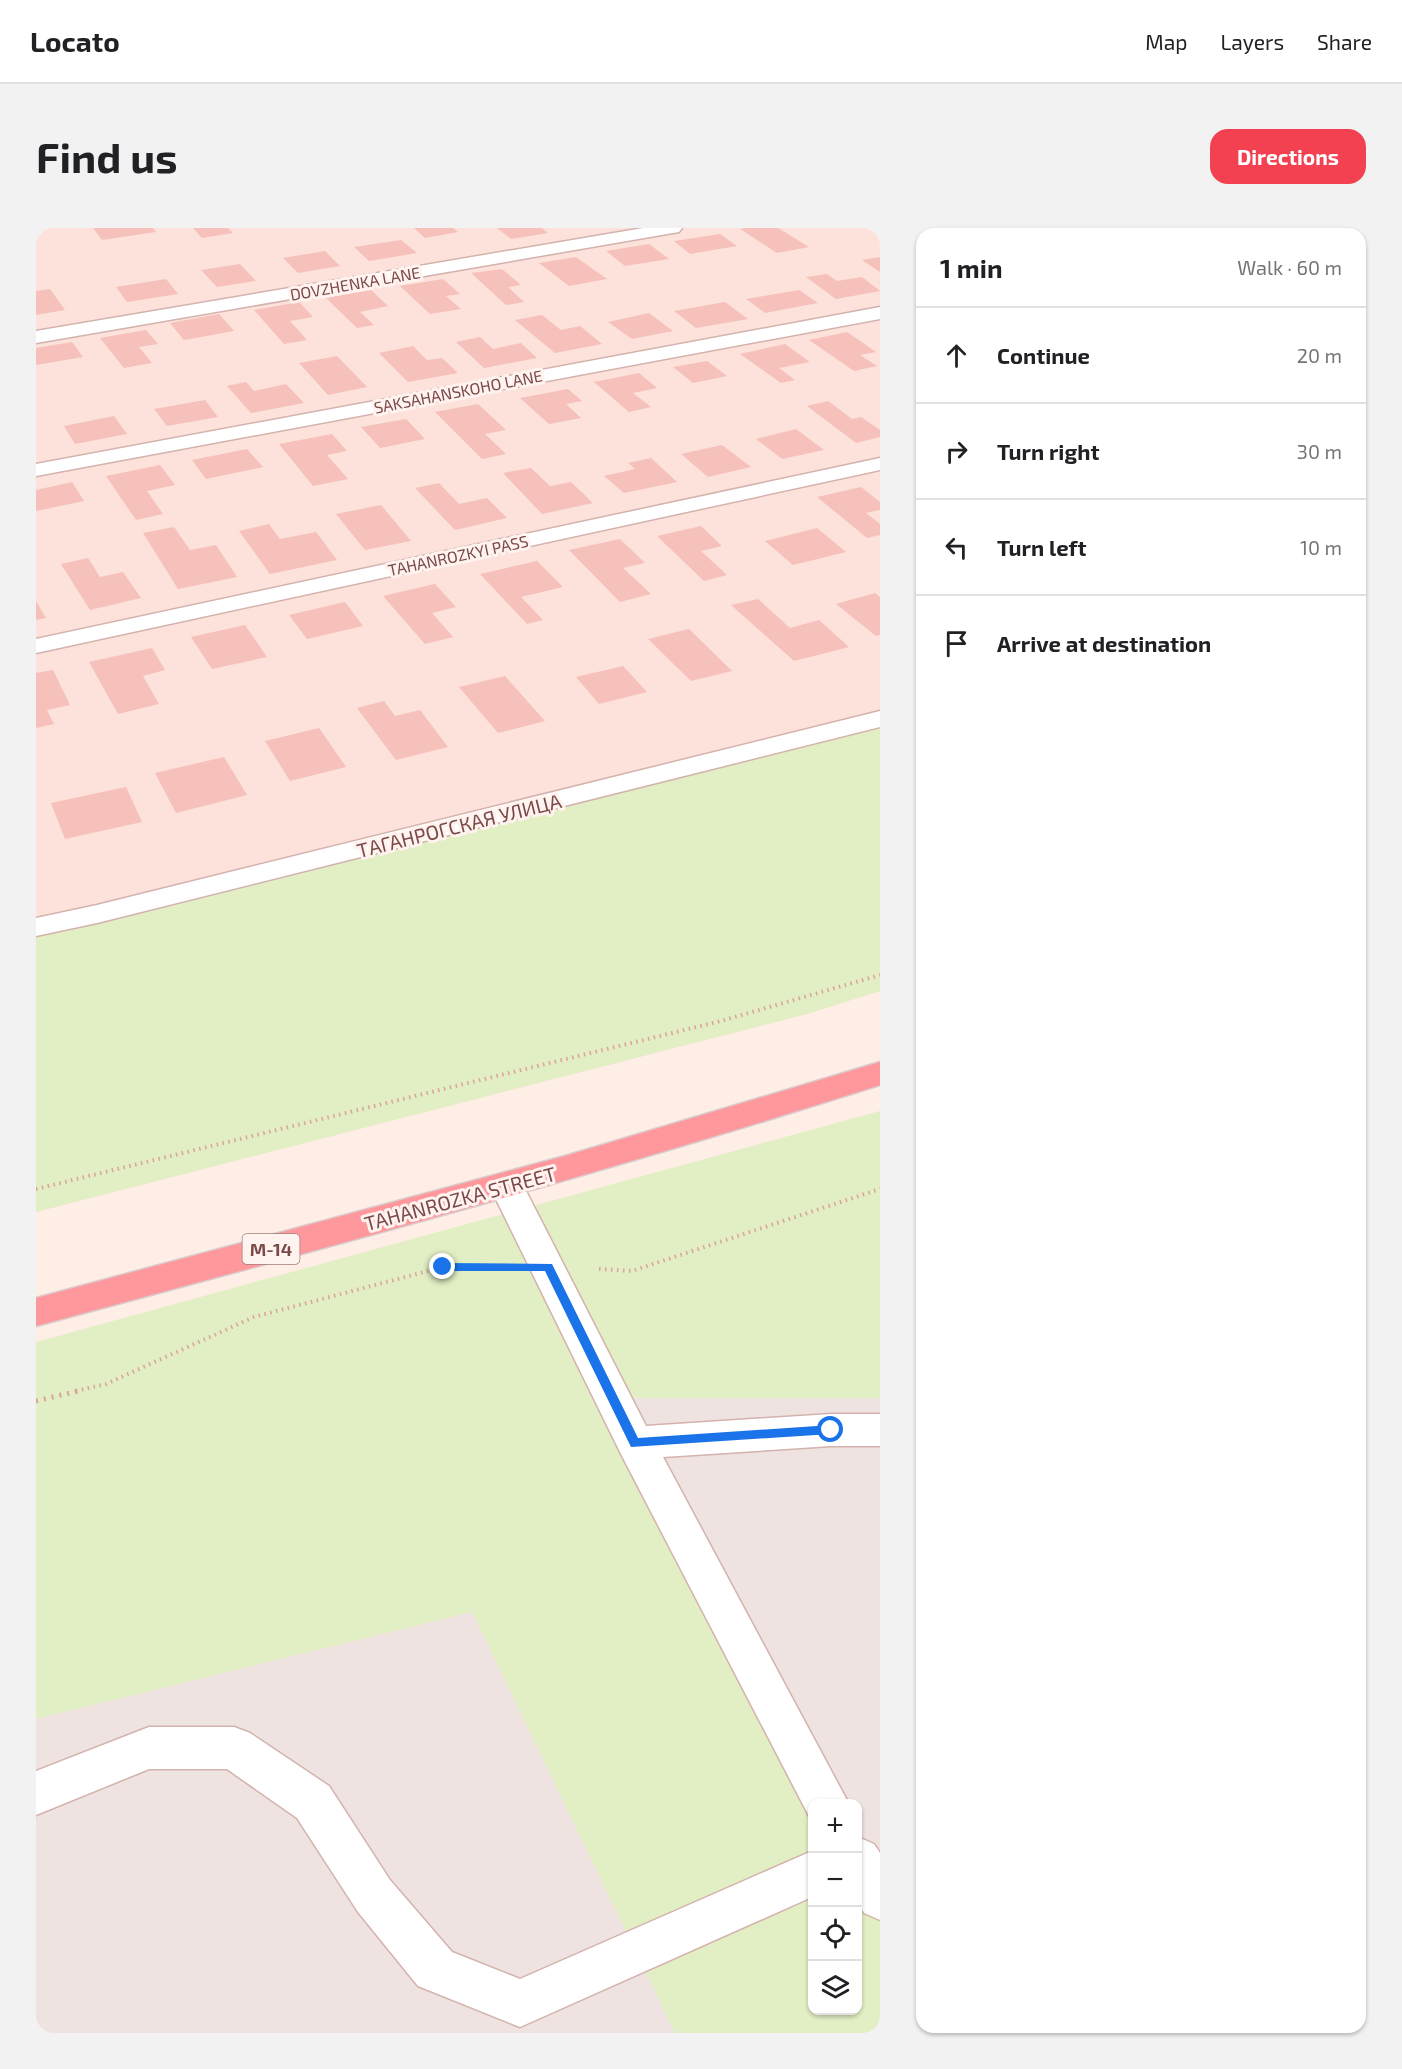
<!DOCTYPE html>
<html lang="en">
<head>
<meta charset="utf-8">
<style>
	body { margin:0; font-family:"Exo 2",sans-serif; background:#f2f2f2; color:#202124 }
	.controls { position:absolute; right:18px; bottom:18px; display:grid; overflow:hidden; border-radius:12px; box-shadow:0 2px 4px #0004 }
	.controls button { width:54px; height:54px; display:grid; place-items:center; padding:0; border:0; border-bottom:2px solid #e0e0e0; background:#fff; color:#202124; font:30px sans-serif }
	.stop { position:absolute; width:18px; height:18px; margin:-14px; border:4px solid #1a73e8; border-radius:50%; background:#fff }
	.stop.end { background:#1a73e8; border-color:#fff; box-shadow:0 2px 6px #0008 }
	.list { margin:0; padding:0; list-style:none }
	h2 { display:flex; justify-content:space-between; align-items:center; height:78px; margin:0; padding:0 24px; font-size:26px }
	h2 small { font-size:20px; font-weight:400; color:#757577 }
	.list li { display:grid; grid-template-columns:39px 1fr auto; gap:18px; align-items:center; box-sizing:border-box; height:96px; padding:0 24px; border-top:2px solid #e0e0e0 }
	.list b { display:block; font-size:22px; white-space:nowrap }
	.list em { font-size:20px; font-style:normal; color:#757577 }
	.icon { flex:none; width:33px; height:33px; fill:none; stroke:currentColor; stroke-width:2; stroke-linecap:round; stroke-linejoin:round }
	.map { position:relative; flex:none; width:844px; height:1805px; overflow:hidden; border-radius:18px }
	header { display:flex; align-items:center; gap:36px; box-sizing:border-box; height:84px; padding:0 30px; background:#fff; border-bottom:2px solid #e0e0e0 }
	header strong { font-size:28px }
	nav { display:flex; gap:33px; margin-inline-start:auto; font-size:21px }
	.intro { display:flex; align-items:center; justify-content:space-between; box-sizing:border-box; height:144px; padding:0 36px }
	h1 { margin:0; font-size:42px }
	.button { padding:15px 27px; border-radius:18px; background:#f34151; color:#fff; font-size:21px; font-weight:700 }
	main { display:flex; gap:36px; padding:0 36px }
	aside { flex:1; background:#fff; border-radius:18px; box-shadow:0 2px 4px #0004 }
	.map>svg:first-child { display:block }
	.residential { fill:#fce2da }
	.industrial { fill:#eee3e0 }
	.green { fill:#e2eec3 }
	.building { fill:#f6c0bb }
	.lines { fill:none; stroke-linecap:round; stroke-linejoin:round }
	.minor-casing { stroke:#d4b2ad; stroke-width:3 }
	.highway-casing { stroke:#dacccc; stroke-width:3 }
	.path-far1 { stroke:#dca29e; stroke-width:4; stroke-dasharray:1.5 4.5; stroke-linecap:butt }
	.path { stroke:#dca29e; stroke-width:5; stroke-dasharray:2 6; stroke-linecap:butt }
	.minor { fill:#fff; fill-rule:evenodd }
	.highway { fill:#fe989d; fill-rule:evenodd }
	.route { fill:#1a73e8 }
	.labels { text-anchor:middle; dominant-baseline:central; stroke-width:6; stroke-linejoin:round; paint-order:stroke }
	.far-street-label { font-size:16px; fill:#7b4a48; stroke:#fff3ef }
	.shield { fill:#fff3ef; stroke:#a37d7a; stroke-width:1.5 }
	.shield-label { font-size:18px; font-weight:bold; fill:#7b4a48 }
	.street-label { font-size:20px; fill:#7b4a48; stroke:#fff3ef }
</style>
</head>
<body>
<header>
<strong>Locato</strong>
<nav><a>Map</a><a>Layers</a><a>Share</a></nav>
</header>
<div class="intro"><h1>Find us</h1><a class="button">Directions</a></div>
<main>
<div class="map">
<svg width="844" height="1805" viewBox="0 0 844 1805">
	<rect width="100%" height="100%" fill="#feeee6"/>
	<path class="residential" d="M 0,0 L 844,0 L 844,763 L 771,786 L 0,984 Z"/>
	<g class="industrial">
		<path d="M 559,1170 L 844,1170 L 844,1647 L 822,1609 L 822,1576 L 802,1575 Z"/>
		<path d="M 436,1384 L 639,1805 L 0,1805 L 0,1491 Z"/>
	</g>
	<g class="green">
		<path d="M 844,494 L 844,763 L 771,786 L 0,984 L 0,706 Z"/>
		<path d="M 844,883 L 844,1170 L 560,1170 L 776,1576 L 776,1782 L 822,1782 L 822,1609 L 844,1647 L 844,1805 L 639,1805 L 436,1384 L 0,1491 L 0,1114 Z"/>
	</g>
	<g class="building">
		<path d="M 57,0 L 117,0 L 120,4 L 66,12 Z"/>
		<path d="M 157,0 L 192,0 L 197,5 L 166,10 Z"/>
		<path d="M 378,0 L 417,0 L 422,4 L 389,10 Z"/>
		<path d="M 461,0 L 506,0 L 512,5 L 475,11 Z"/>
		<path d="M 709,0 L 742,0 L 773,19 L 741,25 L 704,1 Z"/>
		<path d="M 684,6 L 701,18 L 654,26 L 638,13 Z"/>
		<path d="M 365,12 L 381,25 L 333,33 L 318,19 Z"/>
		<path d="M 613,16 L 633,31 L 589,38 L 570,23 Z"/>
		<path d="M 289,23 L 304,38 L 262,45 L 247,30 Z"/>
		<path d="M 540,29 L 571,51 L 533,58 L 503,35 Z"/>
		<path d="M 844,29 L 844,44 L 826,32 Z"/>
		<path d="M 204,36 L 220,53 L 181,59 L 165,42 Z"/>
		<path d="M 466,41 L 485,57 L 472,59 L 488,74 L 470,77 L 435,45 Z"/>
		<path d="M 791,46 L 801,53 L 826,49 L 844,63 L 800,71 L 770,49 Z"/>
		<path d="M 130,51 L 142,66 L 91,74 L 80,59 Z"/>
		<path d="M 407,51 L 424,66 L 410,68 L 425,81 L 394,86 L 364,58 Z"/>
		<path d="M 14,61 L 29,82 L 0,87 L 0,63 Z"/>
		<path d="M 335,62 L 352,78 L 324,84 L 338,97 L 321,100 L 290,70 Z"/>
		<path d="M 763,62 L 782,75 L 729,85 L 710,71 Z"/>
		<path d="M 263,74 L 277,89 L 254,93 L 271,112 L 248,116 L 218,82 Z"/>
		<path d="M 689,74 L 712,91 L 660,100 L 638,83 Z"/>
		<path d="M 613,85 L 637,103 L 596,111 L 572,94 Z"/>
		<path d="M 183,86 L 198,103 L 148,112 L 134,95 Z"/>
		<path d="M 506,87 L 525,102 L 544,98 L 566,116 L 519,125 L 479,92 Z"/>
		<path d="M 110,102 L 122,116 L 103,119 L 116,135 L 88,140 L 64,110 Z"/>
		<path d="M 811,104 L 840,124 L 824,127 L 841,138 L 818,143 L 773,112 Z"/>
		<path d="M 444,109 L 457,121 L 485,115 L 501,130 L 448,140 L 420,114 Z"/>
		<path d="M 36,114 L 47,129 L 0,137 L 0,120 Z"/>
		<path d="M 749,116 L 774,134 L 743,140 L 759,152 L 745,155 L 704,126 Z"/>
		<path d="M 377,118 L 391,132 L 406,130 L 422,145 L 372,154 L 343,125 Z"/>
		<path d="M 301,128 L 331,159 L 292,167 L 263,135 Z"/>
		<path d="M 671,133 L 691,148 L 657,155 L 637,139 Z"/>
		<path d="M 603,145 L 621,160 L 597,165 L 615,179 L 593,184 L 558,154 Z"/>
		<path d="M 210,154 L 218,163 L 250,156 L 268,175 L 215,185 L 191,158 Z"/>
		<path d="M 532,161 L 546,173 L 530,176 L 545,190 L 513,196 L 484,170 Z"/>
		<path d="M 169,172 L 182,189 L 131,198 L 118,181 Z"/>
		<path d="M 792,173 L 816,191 L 825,189 L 844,202 L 844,209 L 820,215 L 771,178 Z"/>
		<path d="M 442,176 L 470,202 L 449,206 L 470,226 L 446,231 L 399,184 Z"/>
		<path d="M 78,188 L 91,206 L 39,216 L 28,198 Z"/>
		<path d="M 370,191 L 389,211 L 344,220 L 325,199 Z"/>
		<path d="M 760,201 L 788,222 L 746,231 L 720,211 Z"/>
		<path d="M 296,206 L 311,223 L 291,227 L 312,251 L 277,258 L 243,216 Z"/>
		<path d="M 686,217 L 715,239 L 672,249 L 645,226 Z"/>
		<path d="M 211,221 L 227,239 L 170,251 L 156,232 Z"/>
		<path d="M 615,230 L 641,254 L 588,265 L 568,248 L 599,241 L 592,235 Z"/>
		<path d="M 124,237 L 139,257 L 111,263 L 127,286 L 100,292 L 70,248 Z"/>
		<path d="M 495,240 L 514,258 L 535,254 L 557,275 L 506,286 L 467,245 Z"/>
		<path d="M 36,254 L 48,273 L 0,283 L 0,262 Z"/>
		<path d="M 403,255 L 423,276 L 451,270 L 471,290 L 419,302 L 379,260 Z"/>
		<path d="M 825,259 L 844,274 L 844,282 L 830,285 L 844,296 L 844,307 L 831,310 L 781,269 Z"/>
		<path d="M 345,277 L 375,313 L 329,322 L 300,286 Z"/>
		<path d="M 233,296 L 244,311 L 280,304 L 301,332 L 234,346 L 203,303 Z"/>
		<path d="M 665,298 L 686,318 L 665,323 L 691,347 L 668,353 L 621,308 Z"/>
		<path d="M 138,299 L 154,322 L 180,317 L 201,349 L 142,361 L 107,305 Z"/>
		<path d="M 781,300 L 810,324 L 757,337 L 729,313 Z"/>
		<path d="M 584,311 L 609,335 L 587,340 L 615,366 L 584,374 L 533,322 Z"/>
		<path d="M 52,330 L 64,349 L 87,344 L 105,370 L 54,382 L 25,336 Z"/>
		<path d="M 501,333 L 527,359 L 485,369 L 507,392 L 491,396 L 444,346 Z"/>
		<path d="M 399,356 L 420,379 L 396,385 L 417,409 L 389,416 L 347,368 Z"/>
		<path d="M 839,365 L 844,369 L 844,407 L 840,408 L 800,376 Z"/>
		<path d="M 722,371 L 754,400 L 783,392 L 813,419 L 758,433 L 695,377 Z"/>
		<path d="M 0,373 L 10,390 L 0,392 Z"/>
		<path d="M 309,374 L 327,398 L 271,411 L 253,387 Z"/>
		<path d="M 209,397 L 231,429 L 176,441 L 155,409 Z"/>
		<path d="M 653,401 L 696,443 L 655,453 L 612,411 Z"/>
		<path d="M 116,420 L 129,442 L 107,448 L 123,476 L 82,486 L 53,434 Z"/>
		<path d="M 587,438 L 611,464 L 563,476 L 540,449 Z"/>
		<path d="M 17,442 L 34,477 L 11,482 L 18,496 L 0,500 L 0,445 Z"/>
		<path d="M 469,448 L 509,493 L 462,505 L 423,459 Z"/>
		<path d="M 348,473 L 359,488 L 384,482 L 412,519 L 360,532 L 321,480 Z"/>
		<path d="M 283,500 L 310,539 L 254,553 L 229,513 Z"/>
		<path d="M 188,529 L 211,567 L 140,585 L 119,545 Z"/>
		<path d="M 90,559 L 106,594 L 29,611 L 15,575 Z"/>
	</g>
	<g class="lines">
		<defs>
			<g id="minor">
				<path d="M 607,0 L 646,0 L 643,4 L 637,5 L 0,115 L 0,103 Z"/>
				<path d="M 844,79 L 844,91 L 0,248 L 0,236 Z"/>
				<path d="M 844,230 L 844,242 L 0,425 L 0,411 Z"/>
				<path d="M 844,483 L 844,499 L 61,695 L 0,708 L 0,690 L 61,677 Z"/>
				<path d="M 471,946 L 483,950 L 488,959 L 610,1198 L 795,1186 L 844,1186 L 844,1218 L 795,1218 L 627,1229 L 813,1576 L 776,1576 L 775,1592 L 585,1226 L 454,959 L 459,950 Z"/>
				<path d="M 113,1499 L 198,1499 L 214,1505 L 293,1558 L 354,1652 L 416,1724 L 484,1751 L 776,1623 L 776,1669 L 484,1799 L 382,1758 L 322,1684 L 261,1590 L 191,1541 L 113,1541 L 0,1587 L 0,1543 Z"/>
				<path d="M 822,1609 L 838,1616 L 844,1625 L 844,1692 L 828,1685 L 822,1675 Z"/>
			</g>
			<path id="highway" d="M 844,834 L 844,857 C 565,946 283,1022 0,1098 L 0,1070 L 529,928 Z"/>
		</defs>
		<use href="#minor" class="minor-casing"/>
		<use href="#highway" class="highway-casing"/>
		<g class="path-far1">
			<path d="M 0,961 L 685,793 L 844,747"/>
			<path d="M 563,1041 L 596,1043 L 844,961"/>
			<path d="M 40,1163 L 70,1156 L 218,1089 L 407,1039 L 459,1039"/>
		</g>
		<path class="path" d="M 0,1173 L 46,1162"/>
		<use href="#minor" class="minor"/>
		<use href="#highway" class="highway"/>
	</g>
	<path class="route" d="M 407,1035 L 516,1036 L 602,1210 L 795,1197 L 801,1202 L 795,1206 L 595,1219 L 509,1043 L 407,1043 L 402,1039 Z"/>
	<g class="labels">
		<g class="far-street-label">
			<text transform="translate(319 55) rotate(-10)">DOVZHENKA LANE</text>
			<text transform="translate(422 163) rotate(-11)">SAKSAHANSKOHO LANE</text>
			<text transform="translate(422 327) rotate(-12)">TAHANROZKYI PASS</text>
		</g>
		<rect class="shield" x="206.5" y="1006" width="57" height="30" rx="4.5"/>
		<g class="shield-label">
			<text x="235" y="1021">М-14</text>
		</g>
		<g class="street-label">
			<text transform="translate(423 597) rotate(-14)">ТАГАНРОГСКАЯ УЛИЦА</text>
			<text transform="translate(424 970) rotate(-15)">TAHANROZKA STREET</text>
		</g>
	</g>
</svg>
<div class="controls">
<button>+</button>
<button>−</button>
<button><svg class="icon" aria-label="locate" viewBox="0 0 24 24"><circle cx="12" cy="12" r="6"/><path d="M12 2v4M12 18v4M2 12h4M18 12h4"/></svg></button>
<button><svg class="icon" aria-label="layers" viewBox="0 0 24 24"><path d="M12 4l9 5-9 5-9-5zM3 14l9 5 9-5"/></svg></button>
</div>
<div class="stop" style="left:795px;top:1202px"></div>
<div class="stop end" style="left:407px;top:1039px"></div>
</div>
<aside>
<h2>1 min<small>Walk · 60 m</small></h2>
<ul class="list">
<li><svg class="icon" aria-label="ahead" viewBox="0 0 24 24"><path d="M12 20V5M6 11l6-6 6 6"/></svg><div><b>Continue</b></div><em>20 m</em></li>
<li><svg class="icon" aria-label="right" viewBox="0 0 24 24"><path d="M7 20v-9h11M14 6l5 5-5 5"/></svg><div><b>Turn right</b></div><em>30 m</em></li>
<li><svg class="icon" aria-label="left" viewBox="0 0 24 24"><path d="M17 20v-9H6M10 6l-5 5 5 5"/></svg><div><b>Turn left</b></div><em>10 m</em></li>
<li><svg class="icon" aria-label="arrive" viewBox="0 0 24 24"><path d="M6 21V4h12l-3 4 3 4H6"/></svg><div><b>Arrive at destination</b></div></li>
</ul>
</aside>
</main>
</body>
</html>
